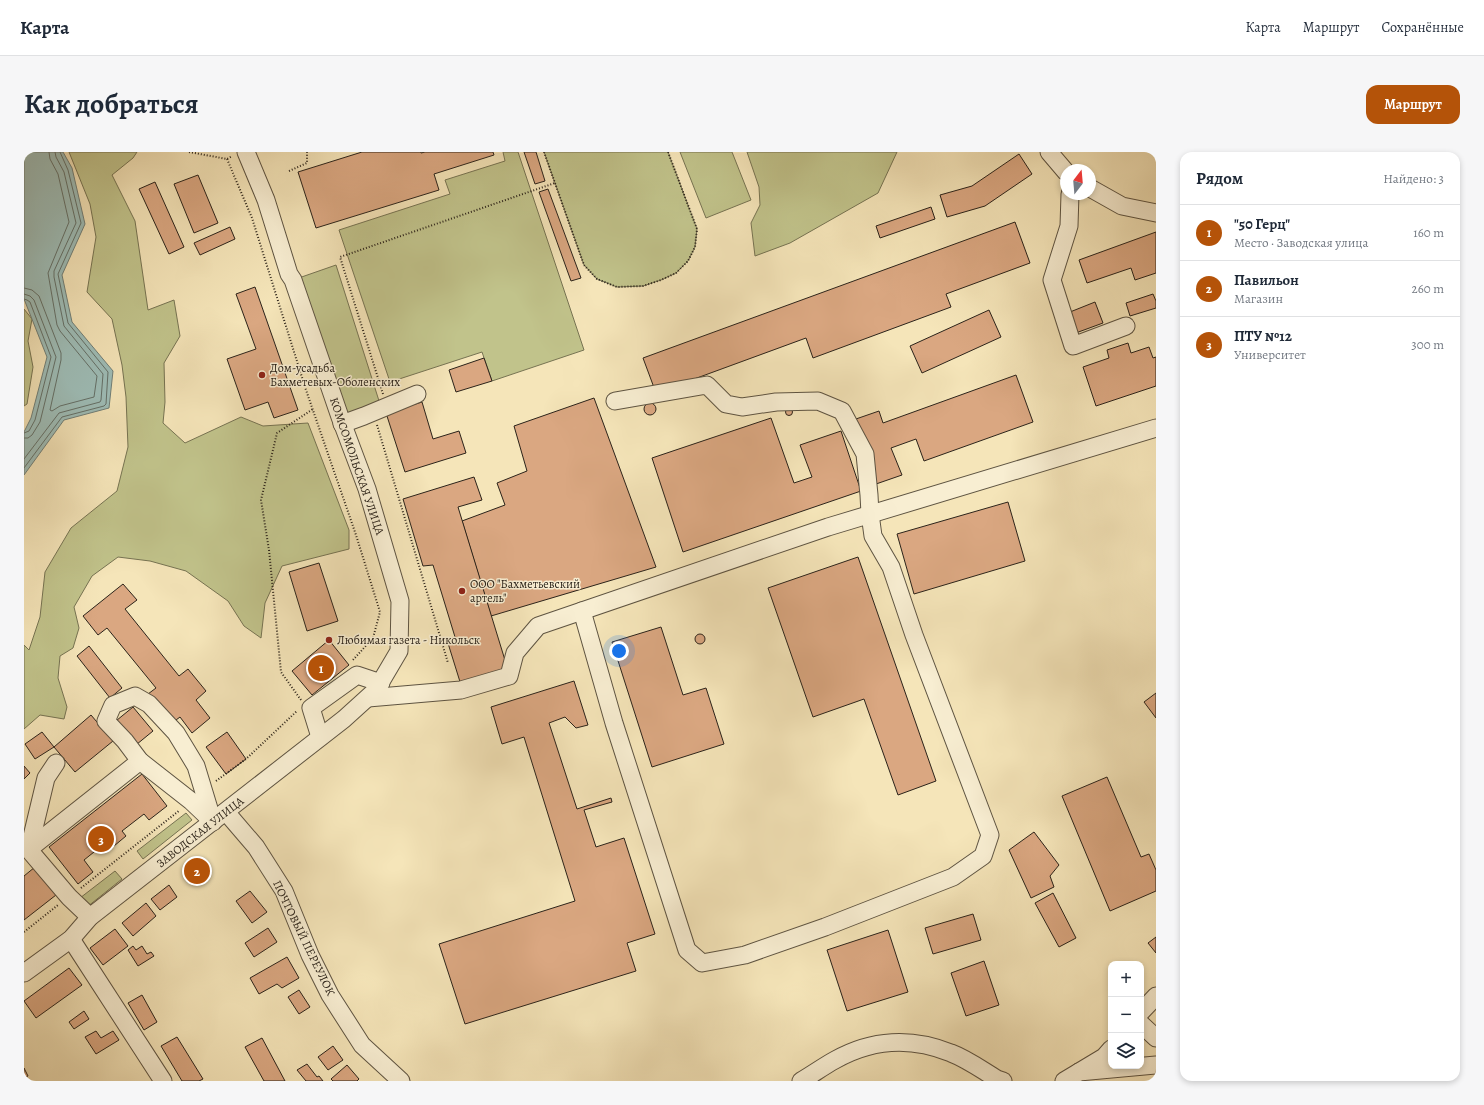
<!DOCTYPE html>
<html lang="ru">
<head>
<meta charset="utf-8">
<style>
	body { margin:0; font-family:Alegreya,serif; background:#f6f6f7; color:#1f2937 }
	.controls { position:absolute; right:12px; bottom:12px; display:grid; overflow:hidden; border-radius:8px; box-shadow:0 2px 6px #0003 }
	.controls button { width:36px; height:36px; display:grid; place-items:center; padding:0; border:0; border-bottom:1px solid #e0e1e3; background:#fff; color:#1f2937; font:20px sans-serif }
	.compass { position:absolute; left:1036px; top:12px; width:36px; height:36px; border-radius:50%; background:#fff; box-shadow:0 2px 6px #0003; rotate:16deg }
	.you { position:absolute; left:595px; top:499px; width:14px; height:14px; margin:-10px; border:3px solid #fff; border-radius:50%; background:#1a73e8; box-shadow:0 0 0 6px #1a73e833 }
	.badge { display:grid; place-items:center; width:26px; height:26px; border-radius:50%; background:#b45309; color:#fff; font-size:13px; font-weight:700 }
	.pin { position:absolute; translate:-50% -50%; border:2px solid #fff; box-shadow:0 1px 4px #0006 }
	.list { margin:0; padding:0; list-style:none }
	h2 { display:flex; justify-content:space-between; align-items:center; height:52px; margin:0; padding:0 16px; font-size:17px }
	h2 small { font-size:13px; font-weight:400; color:#747a83 }
	.list li { display:grid; grid-template-columns:26px 1fr auto; gap:12px; align-items:center; box-sizing:border-box; height:56px; padding:0 16px; border-top:1px solid #e0e1e3 }
	.list b { display:block; font-size:15px; white-space:nowrap }
	.list p { margin:0; font-size:13px; white-space:nowrap; color:#747a83 }
	.list em { font-size:13px; font-style:normal; color:#747a83 }
	.icon { flex:none; width:22px; height:22px; fill:none; stroke:currentColor; stroke-width:2; stroke-linecap:round; stroke-linejoin:round }
	.map { position:relative; flex:none; width:1132px; height:929px; overflow:hidden; border-radius:12px }
	header { display:flex; align-items:center; gap:24px; box-sizing:border-box; height:56px; padding:0 20px; background:#fff; border-bottom:1px solid #e0e1e3 }
	header strong { font-size:19px }
	nav { display:flex; gap:22px; margin-inline-start:auto; font-size:14px }
	.intro { display:flex; align-items:center; justify-content:space-between; box-sizing:border-box; height:96px; padding:0 24px }
	h1 { margin:0; font-size:28px }
	.button { padding:10px 18px; border-radius:12px; background:#b45309; color:#fff; font-size:14px; font-weight:700 }
	main { display:flex; gap:24px; padding:0 24px }
	aside { flex:1; background:#fff; border-radius:12px; box-shadow:0 2px 6px #0003 }
	.map>svg:first-child { display:block }
	.green { fill:#c1c38b; stroke:#767352 }
	.water { fill:#9ebdb7; stroke:#707f78 }
	.lines { fill:none; stroke-linecap:round; stroke-linejoin:round }
	.shore { stroke:#647068; stroke-width:1 }
	.building { fill:#daa781; stroke:#2b231a }
	.minor-casing { stroke:#5e5442; stroke-width:19 }
	.path { stroke:#2b231a; stroke-width:2; stroke-dasharray:1 2; stroke-linecap:butt }
	.minor { stroke:#f8eed2; stroke-width:17 }
	.poi-dot { fill:#8f2418; stroke:#f8eed2; stroke-width:1.5 }
	.labels { text-anchor:middle; dominant-baseline:central; stroke-width:3; stroke-linejoin:round; paint-order:stroke }
	.poi-label { font-size:12px; fill:#2b231a; stroke:#f8eed2; text-anchor:start }
	.street-label { font-size:12px; fill:#2b231a; stroke:#f8eed2 }
</style>
</head>
<body>
<header>
<strong>Карта</strong>
<nav><a>Карта</a><a>Маршрут</a><a>Сохранённые</a></nav>
</header>
<div class="intro"><h1>Как добраться</h1><a class="button">Маршрут</a></div>
<main>
<div class="map">
<svg width="1132" height="929" viewBox="0 0 1132 929">
	<rect width="100%" height="100%" fill="#f5e5b9"/>
	<filter id="stains"><feTurbulence type="fractalNoise" baseFrequency=".005" numOctaves="4"/><feColorMatrix values="0 0 0 0 .2 0 0 0 0 .09 0 0 0 0 .02 0 0 0 .5 -.17"/></filter>
	<radialGradient id="worn" r=".72"><stop offset=".6" stop-color="#630" stop-opacity="0"/><stop offset="1" stop-color="#630" stop-opacity=".3"/></radialGradient>
	<g class="green">
		<path d="M 45,0 L 113,0 L 109,6 L 88,23 L 111,69 L 124,158 L 150,148 L 156,184 L 140,211 L 141,250 L 139,271 L 161,291 L 217,265 L 239,274 L 284,271 L 325,378 L 325,397 L 258,414 L 241,451 L 237,486 L 220,474 L 204,449 L 162,419 L 126,409 L 94,405 L 68,424 L 50,455 L 55,476 L 49,496 L 36,504 L 34,526 L 43,555 L 40,567 L 16,563 L 0,577 L 0,493 L 5,498 L 16,465 L 21,420 L 47,376 L 93,339 L 104,295 L 102,245 L 98,213 L 88,167 L 63,140 L 72,85 L 66,52 Z"/>
		<path d="M 479,0 L 494,0 L 560,198 L 468,229 L 458,200 L 366,230 L 315,78 L 426,42 L 421,28 L 481,9 Z"/>
		<path d="M 520,0 L 644,0 L 673,77 L 671,95 L 664,109 L 652,121 L 637,128 L 619,134 L 593,135 L 573,127 L 560,113 Z"/>
		<path d="M 656,0 L 708,0 L 727,48 L 682,66 Z"/>
		<path d="M 723,0 L 873,0 L 854,41 L 766,91 L 731,104 L 727,71 L 736,53 L 735,35 Z"/>
		<path d="M 312,113 L 356,252 L 316,265 L 269,128 Z"/>
		<path d="M 0,157 L 8,167 L 4,189 L 9,215 L 3,252 L 0,254 Z"/>
		<path d="M 162,661 L 168,668 L 119,707 L 113,699 Z"/>
		<path d="M 91,719 L 98,727 L 63,755 L 56,746 Z"/>
	</g>
	<path class="water" d="M 0,0 L 39,0 L 48,16 L 61,72 L 38,123 L 48,170 L 89,219 L 85,256 L 40,268 L 0,323 L 0,280 L 7,266 L 23,205 L 0,147 Z"/>
	<g class="lines">
		<g class="shore">
			<path d="M 0,136 L 8,138 L 15,144 L 37,201 L 37,208 L 26,258 L 28,259 L 36,254 L 70,245 L 73,224 L 36,179 L 33,173 L 24,121 L 45,70 L 34,22 L 26,7 L 25,0"/>
			<path d="M 0,142 L 6,144 L 10,148 L 32,205 L 16,270 L 8,283 L 4,286 L 0,286"/>
			<path d="M 0,147 L 3,148 L 6,150 L 27,205 L 11,268 L 5,279 L 0,281"/>
			<path d="M 0,307 L 35,261 L 76,250 L 77,248 L 79,222 L 40,174 L 30,125 L 30,119 L 52,71 L 40,20 L 32,5 L 31,0"/>
			<path d="M 0,316 L 38,265 L 80,254 L 82,252 L 84,220 L 44,171 L 34,122 L 57,71 L 44,18 L 36,0"/>
		</g>
	</g>
	<g class="building">
		<path d="M 338,0 L 397,0 L 397,1 L 401,0 L 469,0 L 470,3 L 410,22 L 415,38 L 292,76 L 274,20 Z"/>
		<path d="M 500,0 L 512,0 L 521,29 L 511,32 Z"/>
		<path d="M 995,2 L 1008,22 L 961,54 L 923,65 L 916,43 L 948,34 Z"/>
		<path d="M 174,23 L 194,71 L 170,81 L 150,32 Z"/>
		<path d="M 131,30 L 160,95 L 145,102 L 115,37 Z"/>
		<path d="M 524,37 L 557,126 L 547,129 L 515,40 Z"/>
		<path d="M 907,55 L 911,67 L 856,86 L 852,74 Z"/>
		<path d="M 991,70 L 1006,111 L 922,142 L 927,155 L 789,206 L 782,186 L 632,241 L 619,206 Z"/>
		<path d="M 206,75 L 211,87 L 176,103 L 170,91 Z"/>
		<path d="M 1132,80 L 1132,121 L 1111,128 L 1107,116 L 1063,131 L 1055,108 Z"/>
		<path d="M 231,135 L 274,258 L 250,266 L 244,250 L 221,258 L 203,207 L 232,197 L 212,142 Z"/>
		<path d="M 1129,142 L 1132,149 L 1132,156 L 1106,164 L 1102,151 Z"/>
		<path d="M 1071,150 L 1079,171 L 1049,182 L 1041,162 Z"/>
		<path d="M 965,158 L 977,185 L 898,221 L 886,194 Z"/>
		<path d="M 1104,191 L 1107,201 L 1125,195 L 1129,206 L 1132,205 L 1132,234 L 1072,254 L 1059,215 L 1085,206 L 1083,198 Z"/>
		<path d="M 460,206 L 468,229 L 432,240 L 425,218 Z"/>
		<path d="M 992,223 L 1009,270 L 900,309 L 892,287 L 867,296 L 878,323 L 852,332 L 829,268 L 855,259 L 859,271 Z"/>
		<path d="M 570,246 L 632,415 L 467,464 L 438,369 L 481,353 L 473,331 L 503,319 L 490,274 Z"/>
		<path d="M 398,250 L 409,287 L 435,279 L 442,301 L 381,320 L 362,261 Z"/>
		<circle cx="626" cy="257" r="6"/>
		<circle cx="765" cy="260" r="3.5"/>
		<path d="M 747,266 L 770,331 L 788,325 L 776,293 L 817,279 L 837,339 L 659,400 L 628,306 Z"/>
		<path d="M 450,325 L 458,348 L 434,355 L 484,518 L 437,533 L 423,488 L 431,485 L 409,413 L 399,414 L 379,347 Z"/>
		<path d="M 984,350 L 1001,409 L 890,442 L 873,382 Z"/>
		<path d="M 834,405 L 912,629 L 874,643 L 840,547 L 789,565 L 744,436 Z"/>
		<path d="M 295,411 L 314,469 L 283,479 L 265,420 Z"/>
		<path d="M 99,432 L 113,448 L 101,457 L 155,524 L 164,517 L 182,539 L 172,548 L 186,566 L 168,581 L 156,565 L 148,571 L 124,542 L 132,536 L 83,476 L 74,483 L 59,464 Z"/>
		<path d="M 637,475 L 659,543 L 682,536 L 700,592 L 628,615 L 588,490 Z"/>
		<circle cx="676" cy="487" r="5"/>
		<path d="M 305,488 L 325,513 L 288,543 L 268,519 Z"/>
		<path d="M 65,494 L 98,536 L 86,546 L 53,504 Z"/>
		<path d="M 550,529 L 564,573 L 552,576 L 541,565 L 525,571 L 553,657 L 587,646 L 588,650 L 560,658 L 572,695 L 600,686 L 631,782 L 603,791 L 612,819 L 441,872 L 415,792 L 551,749 L 500,585 L 478,592 L 467,555 Z"/>
		<path d="M 1132,541 L 1132,566 L 1120,550 Z"/>
		<path d="M 109,555 L 129,579 L 107,597 L 87,573 Z"/>
		<path d="M 67,563 L 89,589 L 51,620 L 30,595 Z"/>
		<path d="M 18,580 L 30,595 L 11,607 L 1,592 Z"/>
		<path d="M 203,580 L 222,607 L 202,622 L 182,595 Z"/>
		<path d="M 0,614 L 6,621 L 0,627 Z"/>
		<path d="M 118,622 L 143,654 L 125,668 L 120,662 L 98,679 L 102,684 L 90,694 L 85,688 L 60,708 L 69,720 L 54,732 L 25,695 Z"/>
		<path d="M 1083,625 L 1117,705 L 1125,702 L 1132,718 L 1132,739 L 1086,759 L 1038,644 Z"/>
		<path d="M 1010,680 L 1035,713 L 1026,724 L 1030,735 L 1007,746 L 985,698 Z"/>
		<path d="M 176,712 L 181,720 L 170,727 L 165,719 Z"/>
		<path d="M 11,715 L 32,743 L 0,768 L 0,724 Z"/>
		<path d="M 145,733 L 153,745 L 136,758 L 127,747 Z"/>
		<path d="M 226,739 L 243,760 L 228,771 L 212,749 Z"/>
		<path d="M 1029,741 L 1052,786 L 1035,795 L 1011,751 Z"/>
		<path d="M 122,751 L 132,764 L 109,784 L 98,771 Z"/>
		<path d="M 949,762 L 957,788 L 909,802 L 901,776 Z"/>
		<path d="M 244,776 L 253,790 L 230,805 L 221,791 Z"/>
		<path d="M 91,777 L 104,794 L 79,813 L 66,796 Z"/>
		<path d="M 864,778 L 884,840 L 823,859 L 803,798 Z"/>
		<path d="M 1132,785 L 1132,801 L 1124,791 Z"/>
		<path d="M 109,794 L 112,798 L 118,794 L 123,802 L 127,800 L 130,804 L 114,814 L 104,798 Z"/>
		<path d="M 263,805 L 275,826 L 258,836 L 253,832 L 235,842 L 226,826 Z"/>
		<path d="M 960,809 L 975,853 L 942,864 L 927,821 Z"/>
		<path d="M 45,816 L 58,833 L 12,866 L 0,849 Z"/>
		<path d="M 275,838 L 286,855 L 275,862 L 264,845 Z"/>
		<path d="M 118,843 L 133,870 L 120,878 L 104,851 Z"/>
		<path d="M 60,859 L 65,867 L 50,877 L 45,870 Z"/>
		<path d="M 72,879 L 77,886 L 89,879 L 95,888 L 72,902 L 61,885 Z"/>
		<path d="M 153,885 L 179,927 L 175,929 L 158,929 L 137,894 Z"/>
		<path d="M 238,886 L 261,929 L 240,929 L 221,895 Z"/>
		<path d="M 309,894 L 319,908 L 304,918 L 294,905 Z"/>
		<path d="M 283,912 L 293,925 L 295,924 L 299,929 L 282,929 L 273,918 Z"/>
		<path d="M 323,913 L 335,927 L 333,929 L 309,929 L 307,927 Z"/>
		<path d="M 0,916 L 4,924 L 0,926 Z"/>
	</g>
	<g class="lines">
		<defs>
			<g id="minor">
				<path d="M 1025,0 L 1042,20"/>
				<path d="M 1066,36 L 1098,54 L 1132,61"/>
				<path d="M 1046,42 L 1045,74 L 1028,128 L 1049,194 L 1102,174"/>
				<path d="M 318,272 L 340,264 L 393,242"/>
				<path d="M 558,459 L 590,571 L 663,798 L 678,811 L 721,803 L 801,775 L 929,725 L 959,704 L 966,683 L 890,483 L 867,415 L 849,384 L 846,362 L 845,343 L 841,302 L 818,259 L 794,249 L 752,250 L 718,255 L 702,252 L 683,233 L 591,249"/>
				<path d="M 111,544 L 125,552 L 152,581 L 172,614 L 189,670 L 167,649 L 116,609 L 101,589 L 82,569 L 89,553 Z"/>
				<path d="M 344,546 L 437,538 L 485,524 L 491,501 L 514,474 L 804,375 L 1132,276"/>
				<path d="M 296,585 L 287,556 L 333,523 L 357,531"/>
				<path d="M 202,660 L 232,695 L 260,739 L 286,803 L 306,843 L 338,893 L 377,929"/>
				<path d="M 0,692 L 45,745 L 66,765"/>
				<path d="M 5,697 L 116,609"/>
				<path d="M 5,697 L 22,626 L 32,611"/>
				<path d="M 47,787 L 139,929"/>
				<path d="M 0,821 L 47,787 L 66,765 L 320,567 L 352,538 L 375,499 L 376,449 L 343,337 L 316,265 L 269,128 L 265,122 L 242,48 L 222,0"/>
				<path d="M 1117,860 L 1132,844"/>
				<path d="M 1117,872 L 1132,886"/>
				<path d="M 1055,920 L 1132,913"/>
				<path d="M 777,929 C 789,922 800,914 811,908 C 848,887 888,885 927,901 C 943,907 958,918 973,927 L 979,929"/>
				<path d="M 1040,929 L 1080,905 L 1087,897"/>
			</g>
		</defs>
		<use href="#minor" class="minor-casing"/>
		<g class="path">
			<path d="M 165,0 L 203,7 L 208,4"/>
			<path d="M 520,0 L 560,113 L 573,127 L 593,135 L 619,134 L 637,128 L 652,121 L 664,109 L 671,95 L 673,77 L 644,0"/>
			<path d="M 203,7 L 228,66 L 282,238 L 332,383 L 356,460 L 349,486 L 328,509"/>
			<path d="M 265,19 L 283,11 L 283,0"/>
			<path d="M 359,242 L 316,105 L 531,31"/>
			<path d="M 353,273 L 424,511"/>
			<path d="M 277,548 L 257,520 L 245,398 L 237,348 L 253,281 L 289,257"/>
			<path d="M 192,629 L 222,607 L 273,559"/>
			<path d="M 57,736 L 156,658"/>
			<path d="M 0,780 L 34,753"/>
		</g>
		<use href="#minor" class="minor"/>
	</g>
	<g class="poi-dot">
		<circle cx="238" cy="223" r="4"/>
		<circle cx="438" cy="439" r="4"/>
		<circle cx="305" cy="488" r="4"/>
	</g>
	<g class="labels">
		<g class="poi-label">
			<text x="246" y="216">Дом-усадьба<tspan x="246" dy="14">Бахметевых-Оболенских</tspan></text>
			<text x="446" y="432">ООО "Бахметьевский<tspan x="446" dy="14">артель"</tspan></text>
			<text x="313" y="488">Любимая газета - Никольск</text>
		</g>
		<g class="street-label">
			<text transform="translate(333 314) rotate(71)">КОМСОМОЛЬСКАЯ УЛИЦА</text>
			<text transform="translate(176 680) rotate(-38)">ЗАВОДСКАЯ УЛИЦА</text>
			<text transform="translate(280 786) rotate(64)">ПОЧТОВЫЙ ПЕРЕУЛОК</text>
		</g>
	</g>
	<rect width="100%" height="100%" filter="url(#stains)"/>
	<rect width="100%" height="100%" fill="url(#worn)"/>
</svg>
<div class="controls">
<button>+</button>
<button>−</button>
<button><svg class="icon" aria-label="layers" viewBox="0 0 24 24"><path d="M12 4l9 5-9 5-9-5zM3 14l9 5 9-5"/></svg></button>
</div>
<svg class="compass" viewBox="-18 -18 36 36"><path d="M0-13l5 13h-10z" fill="#e53935"/><path d="M0 13l5-13h-10z" fill="#747a83"/></svg>
<div class="you"></div>
<div class="pin badge" style="left:297px;top:516px">1</div>
<div class="pin badge" style="left:173px;top:719px">2</div>
<div class="pin badge" style="left:77px;top:687px">3</div>
</div>
<aside>
<h2>Рядом<small>Найдено: 3</small></h2>
<ul class="list">
<li><span class="badge">1</span><div><b>&quot;50 Герц&quot;</b><p>Место · Заводская улица</p></div><em>160 m</em></li>
<li><span class="badge">2</span><div><b>Павильон</b><p>Магазин</p></div><em>260 m</em></li>
<li><span class="badge">3</span><div><b>ПТУ №12</b><p>Университет</p></div><em>300 m</em></li>
</ul>
</aside>
</main>
</body>
</html>
